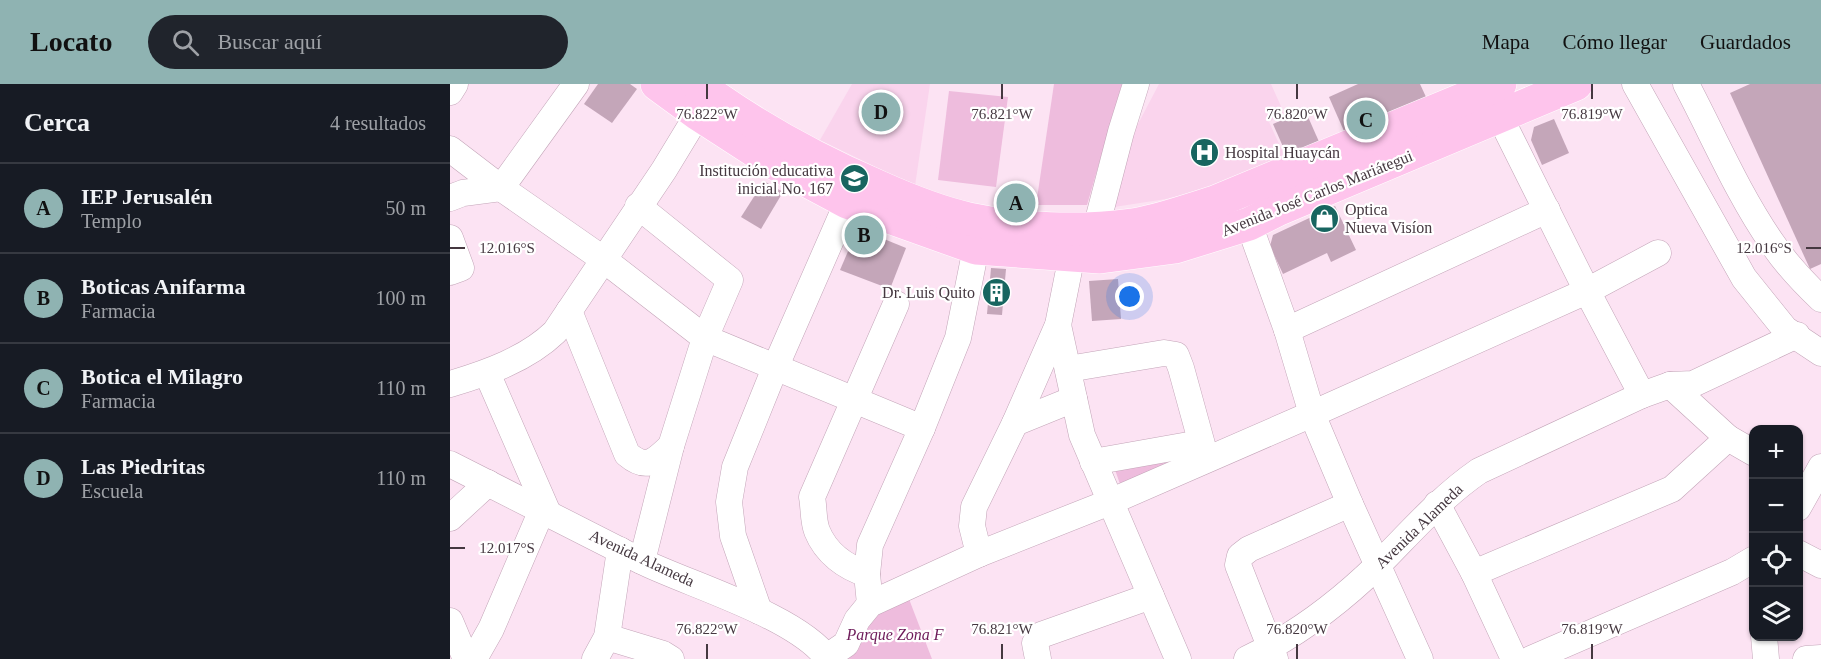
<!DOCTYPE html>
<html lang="es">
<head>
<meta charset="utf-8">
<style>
	body { margin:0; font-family:Georgia,serif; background:#20242c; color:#f1f3f6 }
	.controls { position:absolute; right:18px; bottom:18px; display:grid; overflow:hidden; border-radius:12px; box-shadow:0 2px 4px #0004 }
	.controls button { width:54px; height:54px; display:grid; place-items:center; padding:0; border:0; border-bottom:2px solid #363941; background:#171b24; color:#f1f3f6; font:30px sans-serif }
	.you { position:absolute; left:680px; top:213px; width:21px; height:21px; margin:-15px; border:4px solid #fff; border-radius:50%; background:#1a73e8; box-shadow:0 0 0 9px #1a73e833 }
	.badge { display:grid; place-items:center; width:39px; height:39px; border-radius:50%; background:#8fb3b2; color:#111; font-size:20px; font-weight:700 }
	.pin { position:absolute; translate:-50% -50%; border:3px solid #fff; box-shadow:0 2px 6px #0006 }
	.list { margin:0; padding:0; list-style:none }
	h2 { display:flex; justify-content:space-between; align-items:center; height:78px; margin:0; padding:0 24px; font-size:26px }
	h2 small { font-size:20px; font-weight:400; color:#9ea1a6 }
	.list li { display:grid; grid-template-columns:39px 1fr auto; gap:18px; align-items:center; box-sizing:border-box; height:90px; padding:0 24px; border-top:2px solid #363941 }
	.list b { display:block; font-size:22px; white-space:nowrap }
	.list p { margin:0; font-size:20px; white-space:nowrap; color:#9ea1a6 }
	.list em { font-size:20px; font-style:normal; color:#9ea1a6 }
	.icon { flex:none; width:33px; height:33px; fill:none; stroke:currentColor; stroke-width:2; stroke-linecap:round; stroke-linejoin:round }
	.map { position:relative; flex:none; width:1371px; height:575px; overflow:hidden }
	header { display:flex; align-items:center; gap:36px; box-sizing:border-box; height:84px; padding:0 30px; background:#8fb3b2; color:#111 }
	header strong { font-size:28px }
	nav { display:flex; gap:33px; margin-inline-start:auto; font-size:21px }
	.search { width:420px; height:54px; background:#20242c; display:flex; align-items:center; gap:15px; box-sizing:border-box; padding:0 21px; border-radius:33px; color:#9ea1a6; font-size:22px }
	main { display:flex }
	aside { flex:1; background:#171b24 }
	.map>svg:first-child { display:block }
	.built { fill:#fad4ed }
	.green { fill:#eebcdd }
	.building { fill:#c4a6b9 }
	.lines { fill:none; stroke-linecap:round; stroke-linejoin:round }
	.minor-casing { stroke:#c3a5b8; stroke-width:27 }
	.major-casing { stroke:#fff; stroke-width:34 }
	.minor { stroke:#fff; stroke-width:26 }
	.major { stroke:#fec4ec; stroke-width:33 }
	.ticks { fill:none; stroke:#453840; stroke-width:2 }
	.labels { text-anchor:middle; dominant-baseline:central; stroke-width:4.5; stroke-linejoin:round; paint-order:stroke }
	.poi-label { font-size:16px; fill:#453840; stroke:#fff; text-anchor:start }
	.street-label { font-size:16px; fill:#453840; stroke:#fff }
	.park-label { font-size:16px; font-style:italic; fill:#6d1a59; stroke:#fff }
	.ticks-label { font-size:15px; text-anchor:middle; fill:#453840; stroke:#fff; stroke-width:4.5; stroke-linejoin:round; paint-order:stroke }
</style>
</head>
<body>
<header>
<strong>Locato</strong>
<div class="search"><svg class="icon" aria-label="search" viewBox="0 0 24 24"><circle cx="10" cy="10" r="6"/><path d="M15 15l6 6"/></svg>Buscar aquí</div>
<nav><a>Mapa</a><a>Cómo llegar</a><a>Guardados</a></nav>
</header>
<main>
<aside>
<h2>Cerca<small>4 resultados</small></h2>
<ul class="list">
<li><span class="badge">A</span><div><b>IEP Jerusalén</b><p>Templo</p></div><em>50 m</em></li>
<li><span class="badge">B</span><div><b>Boticas Anifarma</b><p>Farmacia</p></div><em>100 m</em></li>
<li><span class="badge">C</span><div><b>Botica el Milagro</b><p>Farmacia</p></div><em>110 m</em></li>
<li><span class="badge">D</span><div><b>Las Piedritas</b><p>Escuela</p></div><em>110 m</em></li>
</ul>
</aside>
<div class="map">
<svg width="1371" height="575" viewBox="0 0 1371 575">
	<rect width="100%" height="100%" fill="#fce3f3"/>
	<g class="built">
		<path d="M 402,0 L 480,0 L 465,102 L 370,56 Z"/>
		<path d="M 709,0 L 821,0 L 834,29 L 819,38 L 837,77 L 748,107 L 716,115 L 664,123 L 678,59 Z"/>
	</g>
	<g class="green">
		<path d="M 604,0 L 672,0 L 637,121 L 586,121 Z"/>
		<path d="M 499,7 L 558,13 L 546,103 L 488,96 Z"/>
		<path d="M 764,363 L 671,403 L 663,380 Z"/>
		<path d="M 459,515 L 482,575 L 392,575 L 395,572 L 407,568 L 407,560 L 422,533 Z"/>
	</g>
	<g class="building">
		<path d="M 148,0 L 180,0 L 187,5 L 162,39 L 134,20 Z"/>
		<path d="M 908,0 L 970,0 L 976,13 L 897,54 L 879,13 Z"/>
		<path d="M 1300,0 L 1371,0 L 1371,180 L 1360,185 L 1280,9 Z"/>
		<path d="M 855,26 L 870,60 L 838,74 L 823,40 Z"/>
		<path d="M 1104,35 L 1119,69 L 1092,81 L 1081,56 L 1084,43 Z"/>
		<path d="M 314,97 L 333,108 L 311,145 L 291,133 Z"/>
		<path d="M 885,122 L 906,166 L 881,178 L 877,169 L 833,190 L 820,162 L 823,151 Z"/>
		<path d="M 412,146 L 456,164 L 440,205 L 390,186 L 405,151 Z"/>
		<path d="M 541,184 L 556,185 L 552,231 L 537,230 Z"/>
		<path d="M 668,195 L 671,235 L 642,237 L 639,197 Z"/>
	</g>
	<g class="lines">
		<defs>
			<g id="minor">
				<path d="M 1185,0 L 1294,194 L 1335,245 L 1371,269"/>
				<path d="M 1236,0 C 1264,53 1288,110 1322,159 C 1336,180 1353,198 1371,215"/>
				<path d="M 0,8 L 5,0"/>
				<path d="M 1050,33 L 1137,207 L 1192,311"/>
				<path d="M 0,65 L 51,104 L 153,175 L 255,254 L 472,344"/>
				<path d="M 0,114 L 13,109 L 51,104 L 126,0"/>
				<path d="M 188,122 L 280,196 L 255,254 L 221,362 L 192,477"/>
				<path d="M 799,140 L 837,246 L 862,330 L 900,420 L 970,575"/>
				<path d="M 646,144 L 671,48 L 686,0"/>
				<path d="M 0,154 L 11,184 L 0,188"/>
				<path d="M 119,227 L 177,370 C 197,387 205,377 221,362"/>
				<path d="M 608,241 L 632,351 L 728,575"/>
				<path d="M 837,246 L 1097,126"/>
				<path d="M 618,285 L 714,269 L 726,271 L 731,284 L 756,375"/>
				<path d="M 37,289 L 98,429"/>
				<path d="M 0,300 C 37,289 77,275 105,248 L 214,86 L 248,30"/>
				<path d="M 1220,301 L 1278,354 L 1304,369"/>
				<path d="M 565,339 L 624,315"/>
				<path d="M 643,378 L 750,359"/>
				<path d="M 0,380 C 64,412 127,445 191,477 C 240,501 347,532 378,575"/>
				<path d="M 987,420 L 1024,489 L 1064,575"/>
				<path d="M 1348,424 L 1371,383"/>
				<path d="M 0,434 L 38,399"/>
				<path d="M 1348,469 L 1371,481"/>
				<path d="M 529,470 L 522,442 L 524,423 L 565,339 L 608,241 L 622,171"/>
				<path d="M 1024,489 L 1222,405 L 1278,354"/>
				<path d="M 417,490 C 395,483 376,469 367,447 C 363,437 364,423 362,413 L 446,220"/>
				<path d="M 420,520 L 417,490 L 420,461 L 472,344 L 508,254 L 526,164"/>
				<path d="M 309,527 L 283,452 L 279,418 L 285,383 L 325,284 L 405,101"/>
				<path d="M 0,537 L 16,575"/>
				<path d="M 1314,552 L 1316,575"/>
				<path d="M 157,553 L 213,570 L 221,575"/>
				<path d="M 377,573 L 396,560 L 407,536 L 420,520 L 529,470 L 660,418 L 862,330 L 1137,207 L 1208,169"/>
				<path d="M 24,575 L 41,545 L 92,426"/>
				<path d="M 145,575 L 157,553 L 170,466"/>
				<path d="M 588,575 L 585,559 L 591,551 L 701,512"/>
				<path d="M 797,575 C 845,552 889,519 928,481 C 961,448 990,414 1029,387 L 1192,311 L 1220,301 L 1243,300 L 1347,251"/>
				<path d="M 825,575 L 788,481 L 790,472 L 799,465 L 900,420"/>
				<path d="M 1081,575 L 1282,488 L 1304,475"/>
				<path d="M 1356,575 L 1371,574"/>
			</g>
			<g id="major">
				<path d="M 207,0 L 248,30 L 322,78 L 397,118 L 526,164 L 650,173 L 725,163 L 799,140 L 829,125 L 1126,0"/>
				<path d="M 247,0 C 304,42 364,75 429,103 C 458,116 487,128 519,135 C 570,146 630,148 682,141 C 710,137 738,126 765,118 L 1050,0"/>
			</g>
		</defs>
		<use href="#minor" class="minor-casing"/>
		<use href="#major" class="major-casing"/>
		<use href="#minor" class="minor"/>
		<use href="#major" class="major"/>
	</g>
	<path class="ticks" d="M 257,0 L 257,15M 552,0 L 552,15M 847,0 L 847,15M 1142,0 L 1142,15M 0,164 L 15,164M 1356,164 L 1371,164M 0,464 L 15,464M 257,560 L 257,575M 552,560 L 552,575M 847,560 L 847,575M 1142,560 L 1142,575"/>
	<defs>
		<symbol id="hospital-disc" viewBox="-11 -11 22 22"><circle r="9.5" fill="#186560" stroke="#fff"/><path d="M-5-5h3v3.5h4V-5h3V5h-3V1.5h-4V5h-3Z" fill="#fff"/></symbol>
		<symbol id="school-disc" viewBox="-11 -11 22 22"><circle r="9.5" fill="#186560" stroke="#fff"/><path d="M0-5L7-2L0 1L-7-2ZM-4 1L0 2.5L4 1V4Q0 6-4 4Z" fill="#fff"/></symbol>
		<symbol id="shop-disc" viewBox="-11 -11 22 22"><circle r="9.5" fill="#186560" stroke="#fff"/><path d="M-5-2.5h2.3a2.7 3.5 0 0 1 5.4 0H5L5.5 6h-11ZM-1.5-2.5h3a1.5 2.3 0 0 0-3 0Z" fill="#fff"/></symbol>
		<symbol id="building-disc" viewBox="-11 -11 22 22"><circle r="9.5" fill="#186560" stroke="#fff"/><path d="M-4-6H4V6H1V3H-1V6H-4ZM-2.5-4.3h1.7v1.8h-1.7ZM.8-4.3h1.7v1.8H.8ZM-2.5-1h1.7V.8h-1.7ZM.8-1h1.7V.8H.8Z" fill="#fff"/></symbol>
	</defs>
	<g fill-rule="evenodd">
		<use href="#hospital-disc" x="738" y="52" width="33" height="33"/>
		<use href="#school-disc" x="388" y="78" width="33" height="33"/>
		<use href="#shop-disc" x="858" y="118" width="33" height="33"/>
		<use href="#building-disc" x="530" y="192" width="33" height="33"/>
	</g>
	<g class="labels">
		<g class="poi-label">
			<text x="775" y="68">Hospital Huaycán</text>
			<text x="383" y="86" text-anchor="end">Institución educativa<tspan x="383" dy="18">inicial No. 167</tspan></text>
			<text x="895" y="125">Optica<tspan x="895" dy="18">Nueva Visíon</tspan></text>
			<text x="525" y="208" text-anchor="end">Dr. Luis Quito</text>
		</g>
		<g class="street-label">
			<text transform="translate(867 109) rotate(-22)">Avenida José Carlos Mariátegui</text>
			<text transform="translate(969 442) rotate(-44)">Avenida Alameda</text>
			<text transform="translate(192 474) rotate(25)">Avenida Alameda</text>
		</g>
		<g class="park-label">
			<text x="445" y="550">Parque Zona F</text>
		</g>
	</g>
	<g class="ticks-label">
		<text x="257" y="35">76.822°W</text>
		<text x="552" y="35">76.821°W</text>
		<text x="847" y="35">76.820°W</text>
		<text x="1142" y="35">76.819°W</text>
		<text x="57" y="169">12.016°S</text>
		<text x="1314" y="169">12.016°S</text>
		<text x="57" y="469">12.017°S</text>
		<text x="257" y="550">76.822°W</text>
		<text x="552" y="550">76.821°W</text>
		<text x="847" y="550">76.820°W</text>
		<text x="1142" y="550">76.819°W</text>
	</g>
</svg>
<div class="controls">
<button>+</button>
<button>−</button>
<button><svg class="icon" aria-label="locate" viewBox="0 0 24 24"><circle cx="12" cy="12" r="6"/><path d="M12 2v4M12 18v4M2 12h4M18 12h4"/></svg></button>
<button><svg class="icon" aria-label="layers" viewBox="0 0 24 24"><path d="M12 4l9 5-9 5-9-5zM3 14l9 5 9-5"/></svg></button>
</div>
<div class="you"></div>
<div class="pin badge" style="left:566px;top:119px">A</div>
<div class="pin badge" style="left:414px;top:151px">B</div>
<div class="pin badge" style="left:916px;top:36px">C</div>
<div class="pin badge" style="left:431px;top:28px">D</div>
</div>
</main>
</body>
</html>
